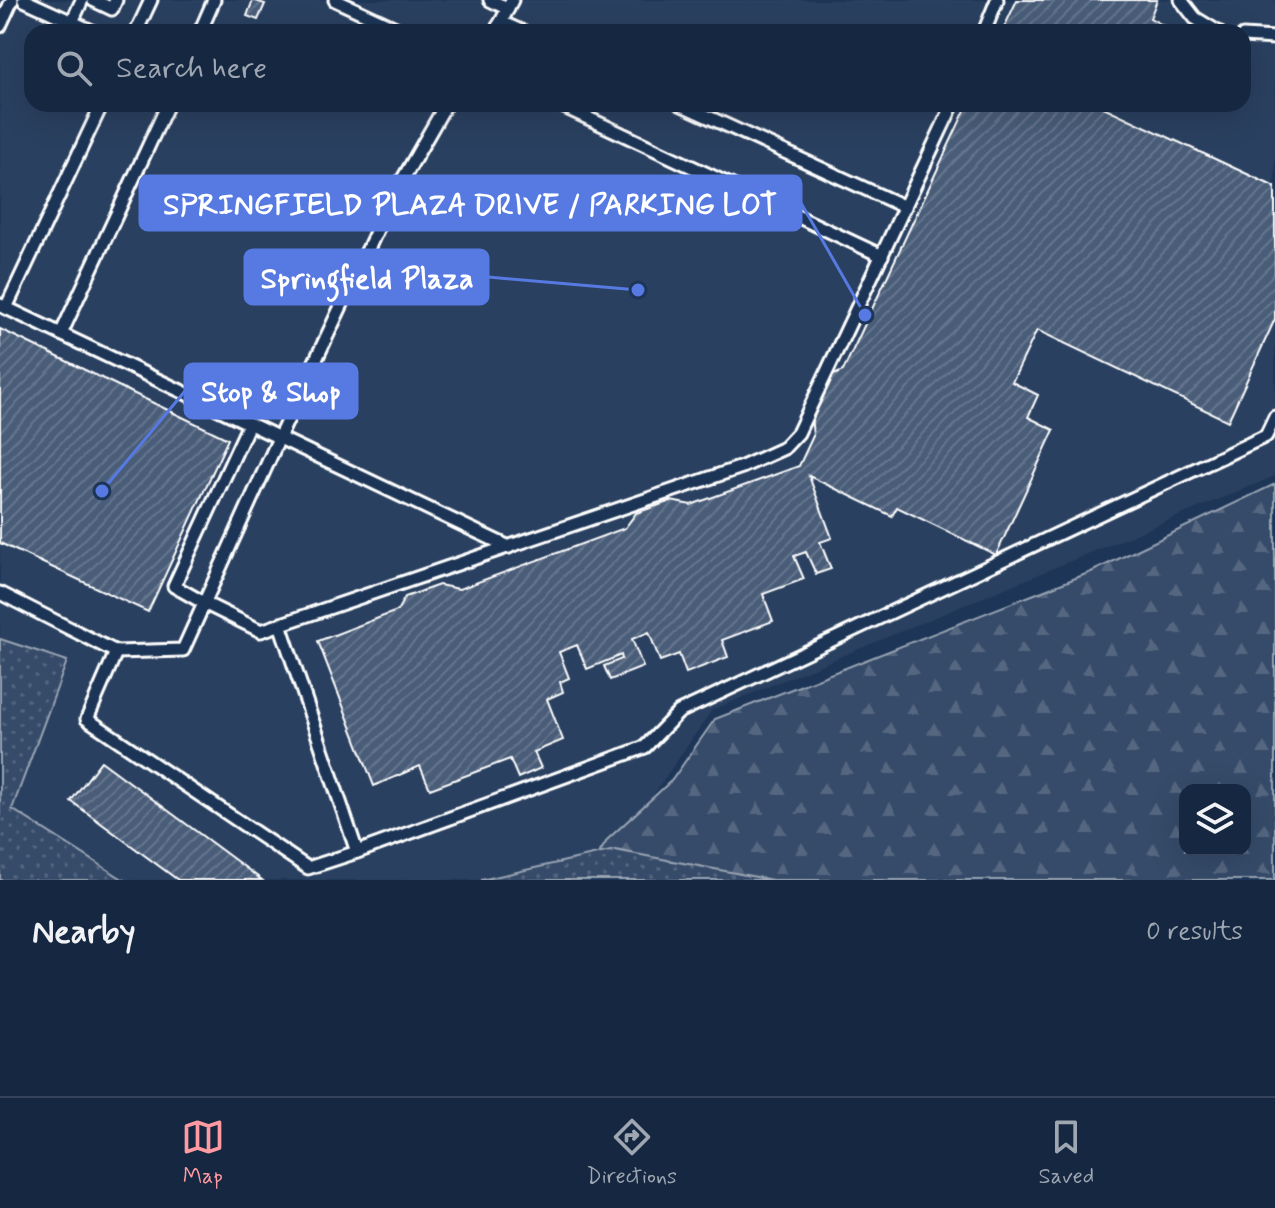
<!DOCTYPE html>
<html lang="en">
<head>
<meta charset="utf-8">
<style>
	body { margin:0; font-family:Mynerve,sans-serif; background:#23344c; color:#f1f3f6 }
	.controls { position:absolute; right:24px; bottom:24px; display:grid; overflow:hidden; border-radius:16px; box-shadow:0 8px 32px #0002 }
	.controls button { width:72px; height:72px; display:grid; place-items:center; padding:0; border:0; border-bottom:2px solid #35445a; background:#162841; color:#f1f3f6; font:40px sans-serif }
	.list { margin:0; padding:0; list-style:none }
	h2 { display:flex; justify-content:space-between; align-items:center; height:104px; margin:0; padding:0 32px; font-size:34px }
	h2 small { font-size:26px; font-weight:400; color:#9ea6b1 }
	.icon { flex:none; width:44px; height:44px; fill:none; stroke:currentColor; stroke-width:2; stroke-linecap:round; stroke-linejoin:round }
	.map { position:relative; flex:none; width:1275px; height:880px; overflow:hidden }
	.search { position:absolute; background:#162841; box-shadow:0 8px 32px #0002; left:24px; right:24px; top:24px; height:88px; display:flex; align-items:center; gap:20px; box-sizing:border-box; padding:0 28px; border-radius:24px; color:#9ea6b1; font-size:30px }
	.sheet { height:216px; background:#162841 }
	nav { display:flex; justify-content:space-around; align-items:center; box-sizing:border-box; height:112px; border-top:2px solid #35445a; background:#162841; font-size:22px; color:#9ea6b1 }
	nav a { display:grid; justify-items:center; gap:4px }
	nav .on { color:#ff9aa2 }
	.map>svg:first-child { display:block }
	.built { fill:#2a4161; fill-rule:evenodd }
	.forest { fill:url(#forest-firs); stroke:#9aa5b4; stroke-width:2; fill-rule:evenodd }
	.park { fill:url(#park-dots); stroke:#9aa5b4; stroke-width:2 }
	.building { fill:url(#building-hatch); stroke:#fff; stroke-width:2 }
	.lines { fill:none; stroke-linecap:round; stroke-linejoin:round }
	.lane-casing { stroke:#fff; stroke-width:17 }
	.lane { stroke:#1d3557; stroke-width:11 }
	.leader { fill:none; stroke:#567ae2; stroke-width:3 }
	.callout-dot { fill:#567ae2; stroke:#1d3557; stroke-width:3 }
	.callout { fill:#567ae2; stroke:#567ae2; stroke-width:3 }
	.callout-label { font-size:30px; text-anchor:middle; font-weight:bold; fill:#fff }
</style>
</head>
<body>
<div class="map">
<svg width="1275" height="880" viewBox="0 0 1275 880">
	<defs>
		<pattern id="forest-firs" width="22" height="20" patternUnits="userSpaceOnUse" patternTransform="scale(2)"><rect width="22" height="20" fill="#364b69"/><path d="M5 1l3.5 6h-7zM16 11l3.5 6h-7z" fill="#546680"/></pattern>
		<pattern id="park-dots" width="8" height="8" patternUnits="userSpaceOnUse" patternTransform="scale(2)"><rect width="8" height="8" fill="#364b69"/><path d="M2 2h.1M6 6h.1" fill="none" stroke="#546680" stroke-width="1.8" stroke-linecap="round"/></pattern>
		<pattern id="building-hatch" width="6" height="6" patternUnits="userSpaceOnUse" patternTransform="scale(2)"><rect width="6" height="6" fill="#4a5d79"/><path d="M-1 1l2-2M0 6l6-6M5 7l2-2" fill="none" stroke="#65758d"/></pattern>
	</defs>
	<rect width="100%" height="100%" fill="#1d3557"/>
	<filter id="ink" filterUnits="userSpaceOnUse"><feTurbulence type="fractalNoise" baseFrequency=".0125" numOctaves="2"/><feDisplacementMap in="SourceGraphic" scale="16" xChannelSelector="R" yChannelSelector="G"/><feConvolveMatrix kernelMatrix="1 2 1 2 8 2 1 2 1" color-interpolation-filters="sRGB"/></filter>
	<g filter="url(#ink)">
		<path class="built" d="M 0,0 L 1275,0 L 1275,476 L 712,710 L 615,850 L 481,880 L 124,880 L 12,809 L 0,639 ZM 32,32 L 1243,32 L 1243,104 L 32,104 Z"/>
		<path class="forest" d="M 1275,484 L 1275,880 L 556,880 L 587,873 L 608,839 L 672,780 L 715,719 L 1091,572 ZM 1185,790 L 1245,790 L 1245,850 L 1185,850 Z"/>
		<g class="park">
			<path d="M 0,639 L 67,661 L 12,809 L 124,880 L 0,880 Z"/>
			<path d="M 615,850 L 772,880 L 481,880 Z"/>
		</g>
		<g class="building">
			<path d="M 253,0 L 265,4 L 258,20 L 247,16 Z"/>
			<path d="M 1017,0 L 1157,0 L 1150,18 L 1166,27 L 1164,32 L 1002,32 Z"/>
			<path d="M 968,104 L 1097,104 L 1275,187 L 1275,319 L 1228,421 L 1037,330 L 1012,382 L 1038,395 L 1028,417 L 1054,430 L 996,555 L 897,507 L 892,516 L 809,476 L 832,538 L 820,542 L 831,569 L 816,574 L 806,552 L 794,556 L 804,579 L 763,594 L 773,621 L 722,640 L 728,657 L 686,673 L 679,654 L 660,661 L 649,632 L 632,639 L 643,667 L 610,680 L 604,666 L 622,659 L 621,655 L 587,669 L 577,645 L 559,652 L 569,678 L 560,682 L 563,692 L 547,699 L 563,740 L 534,752 L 541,768 L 518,778 L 510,759 L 430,789 L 420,766 L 374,786 L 318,641 L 397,611 L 405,597 L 439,585 L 459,589 L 625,528 L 636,513 L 671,501 L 691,505 L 799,466 L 813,436 L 811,415 L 827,378 L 843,371 Z"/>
			<path d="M 0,329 L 228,439 L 148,612 L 0,543 Z"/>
			<path d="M 101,761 L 262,880 L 178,880 L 71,801 Z"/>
		</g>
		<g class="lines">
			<defs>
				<g id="lane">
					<path d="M 24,0 L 94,32"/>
					<path d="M 93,0 L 112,9 L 116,0"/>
					<path d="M 335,0 L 404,32"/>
					<path d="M 490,0 L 508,9"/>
					<path d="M 1181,0 L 1195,18 L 1218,32"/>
					<path d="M 72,22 L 82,0"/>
					<path d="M 501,22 L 523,32"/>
					<path d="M 0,26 L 12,0"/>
					<path d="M 136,32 L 151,0"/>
					<path d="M 200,32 L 214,0"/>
					<path d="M 494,32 L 501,22 L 512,0"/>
					<path d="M 984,32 L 997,0"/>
					<path d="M 1243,36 L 1275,38"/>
					<path d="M 558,104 L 882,256"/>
					<path d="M 680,104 L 905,207"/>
					<path d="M 0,305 L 509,547"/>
					<path d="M 6,308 L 102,104"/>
					<path d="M 61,334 L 168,104"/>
					<path d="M 249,424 L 174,586 L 204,603 L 261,631 L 742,467 L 784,448 L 798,433 L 953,104"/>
					<path d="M 0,593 L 116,652 L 183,650 L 279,438 L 392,198 L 446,104"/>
					<path d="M 280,624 L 357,852 L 645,747 L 679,712 L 1266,436 L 1275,417"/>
					<path d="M 116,652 L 87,719 L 308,868 L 357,852"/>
				</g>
			</defs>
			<use href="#lane" class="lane-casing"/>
			<use href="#lane" class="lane"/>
		</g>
	</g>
	<path class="leader" d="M865 315L801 203M638 290L488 277M102 491L185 391"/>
	<g class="callout-dot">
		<circle cx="865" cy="315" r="8"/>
		<circle cx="638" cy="290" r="8"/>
		<circle cx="102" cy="491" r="8"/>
	</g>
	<g class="callout">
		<rect x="140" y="176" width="661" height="54" rx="8"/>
		<rect x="245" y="250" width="243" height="54" rx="8"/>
		<rect x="185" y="364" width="172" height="54" rx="8"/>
	</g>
	<g class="callout-label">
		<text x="470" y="214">SPRINGFIELD PLAZA DRIVE / PARKING LOT</text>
		<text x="367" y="288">Springfield Plaza</text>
		<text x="271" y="401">Stop &amp; Shop</text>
	</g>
</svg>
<div class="controls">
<button><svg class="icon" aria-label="layers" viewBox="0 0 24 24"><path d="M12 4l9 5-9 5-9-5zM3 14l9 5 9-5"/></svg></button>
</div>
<div class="search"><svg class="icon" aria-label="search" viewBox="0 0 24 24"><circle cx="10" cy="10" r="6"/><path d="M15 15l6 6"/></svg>Search here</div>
</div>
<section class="sheet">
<h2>Nearby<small>0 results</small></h2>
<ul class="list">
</ul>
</section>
<nav>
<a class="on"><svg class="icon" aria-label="map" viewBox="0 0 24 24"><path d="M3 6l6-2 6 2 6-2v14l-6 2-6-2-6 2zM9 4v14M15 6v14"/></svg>Map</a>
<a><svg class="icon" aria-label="directions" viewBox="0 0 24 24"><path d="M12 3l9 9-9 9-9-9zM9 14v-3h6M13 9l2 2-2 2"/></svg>Directions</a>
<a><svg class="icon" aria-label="saved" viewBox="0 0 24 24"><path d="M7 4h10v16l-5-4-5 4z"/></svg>Saved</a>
</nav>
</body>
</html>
